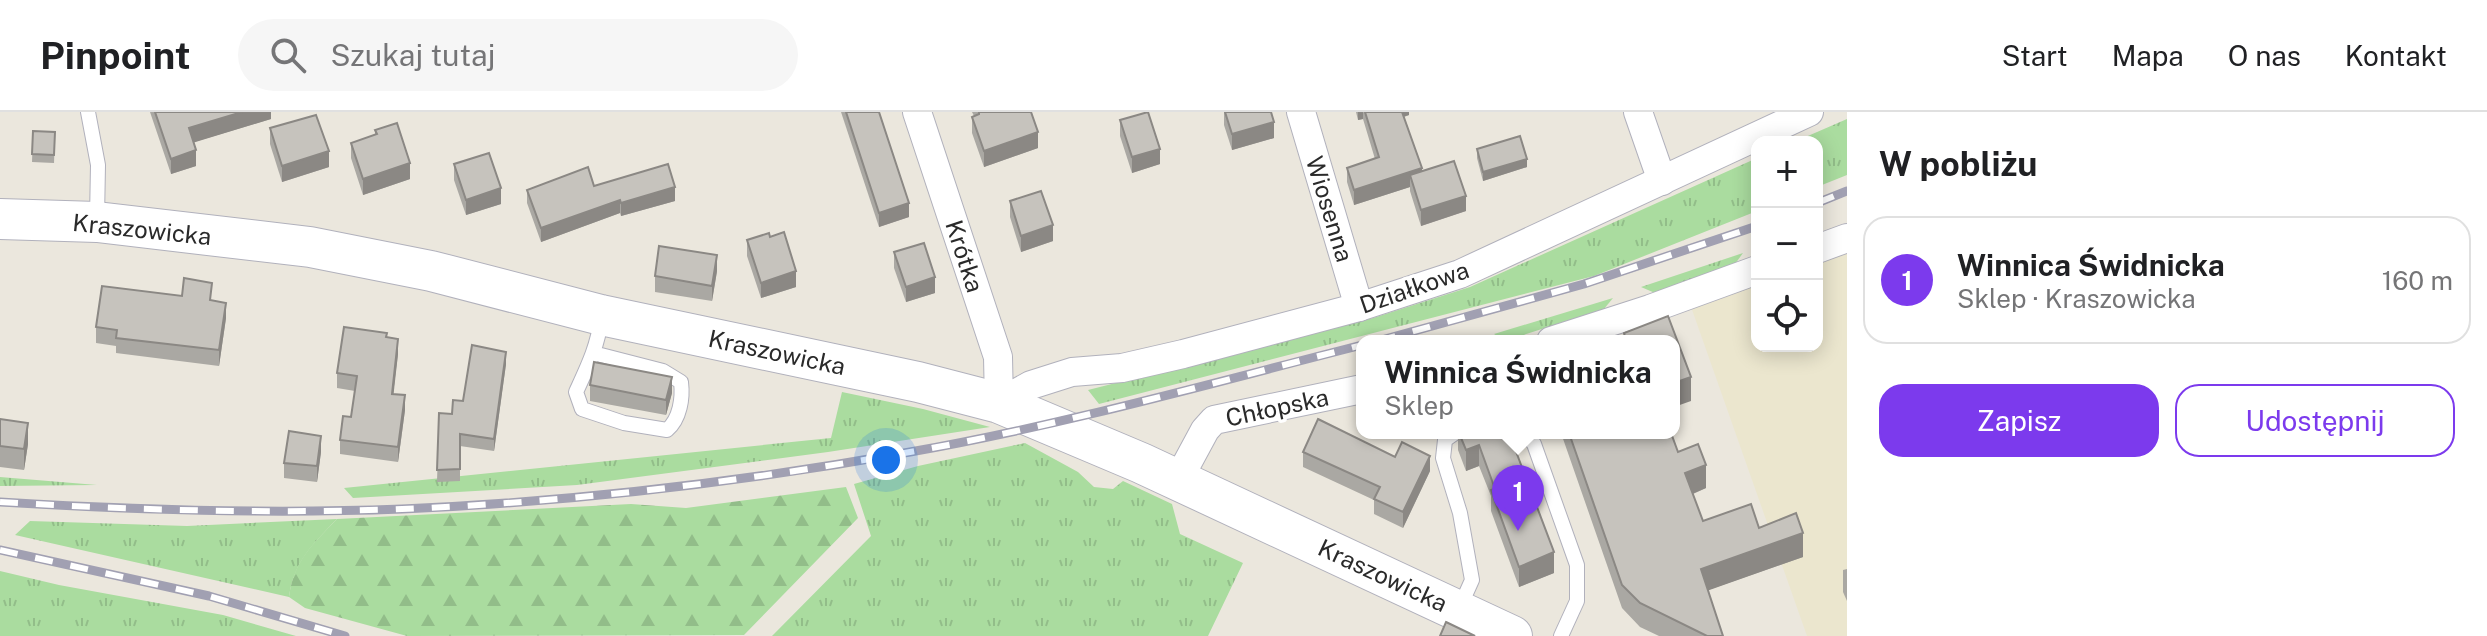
<!DOCTYPE html>
<html lang="pl">
<head>
<meta charset="utf-8">
<style>
	body { margin:0; font-family:"Public Sans",sans-serif; background:#f6f6f6; color:#202124 }
	.controls { position:absolute; right:24px; top:24px; display:grid; overflow:hidden; border-radius:16px; box-shadow:0 4px 20px #0003 }
	.controls button { width:72px; height:72px; display:grid; place-items:center; padding:0; border:0; border-bottom:2px solid #e0e0e0; background:#fff; color:#202124; font:40px sans-serif }
	.you { position:absolute; left:886px; top:348px; width:28px; height:28px; margin:-20px; border:6px solid #fff; border-radius:50%; background:#1a73e8; box-shadow:0 0 0 12px #1a73e833 }
	.badge { display:grid; place-items:center; width:52px; height:52px; border-radius:50%; background:#7c3aed; color:#fff; font-size:26px; font-weight:700 }
	.pin { position:absolute; translate:-50% -66px; filter:drop-shadow(0 2px 4px #0008) }
	.pin::after { content:''; position:absolute; top:42px; width:28px; height:24px; background:inherit; clip-path:polygon(0 0,100% 0,50% 100%) }
	.popup { position:absolute; left:1356px; top:223px; width:324px; height:104px; box-sizing:border-box; display:grid; place-content:center; border-radius:16px; background:#fff; filter:drop-shadow(0 2px 6px #0005); font-size:26px; white-space:nowrap; color:#757577 }
	.popup b { font-size:30px; color:#202124 }
	.popup::after { content:''; position:absolute; left:50%; top:100%; margin-left:-16px; border:16px solid transparent; border-top-color:#fff }
	.list { margin:0; padding:0; list-style:none }
	h2 { display:flex; justify-content:space-between; align-items:center; height:104px; margin:0; padding:0 32px; font-size:34px }
	h2 small { font-size:26px; font-weight:400; color:#757577 }
	.list li { display:grid; grid-template-columns:52px 1fr auto; gap:24px; align-items:center; box-sizing:border-box; height:128px; margin:0 16px 16px; padding:0 16px; border:2px solid #e0e0e0; border-radius:24px }
	.list b { display:block; font-size:30px; white-space:nowrap }
	.list p { margin:0; font-size:26px; white-space:nowrap; color:#757577 }
	.list em { font-size:26px; font-style:normal; color:#757577 }
	.actions { display:flex; gap:16px; padding:24px 32px }
	.actions a { flex:1; padding:18px 0; border:2px solid #7c3aed; border-radius:24px; text-align:center; font-size:28px; color:#7c3aed }
	.actions .main { background:#7c3aed; color:#fff }
	.icon { flex:none; width:44px; height:44px; fill:none; stroke:currentColor; stroke-width:2; stroke-linecap:round; stroke-linejoin:round }
	.map { position:relative; flex:none; width:1847px; height:524px; overflow:hidden }
	header { display:flex; align-items:center; gap:48px; box-sizing:border-box; height:112px; padding:0 40px; background:#fff; border-bottom:2px solid #e0e0e0 }
	header strong { font-size:38px }
	nav { display:flex; gap:44px; margin-inline-start:auto; font-size:28px }
	.search { width:560px; height:72px; background:#f6f6f6; display:flex; align-items:center; gap:20px; box-sizing:border-box; padding:0 28px; border-radius:44px; color:#757577; font-size:30px }
	main { display:flex }
	aside { flex:1; background:#fff }
	.map>svg:first-child { display:block }
	.education { fill:#ebe6ce }
	.grass { fill:url(#grass-tufts) }
	.forest { fill:url(#forest-firs) }
	.lines { fill:none; stroke-linecap:round; stroke-linejoin:round }
	.lane-casing { stroke:#b1b1bc; stroke-width:16 }
	.street-casing { stroke:#b1b1bc; stroke-width:30 }
	.secondary-casing { stroke:#b1b1bc; stroke-width:42 }
	.lane { stroke:#fff; stroke-width:14 }
	.street { stroke:#fff; stroke-width:28 }
	.secondary { stroke:#fff; stroke-width:40 }
	.rail-casing { stroke:#a1a0b2; stroke-width:9 }
	.rail { stroke:#fff; stroke-width:6; stroke-dasharray:18; stroke-linecap:butt }
	.wall { fill:#aaa8a3 }
	.shaded-wall { fill:#8b8884 }
	.building { fill:#c6c3bd; stroke:#8b8884; stroke-width:2 }
	.labels { text-anchor:middle; dominant-baseline:central; stroke-width:7; stroke-linejoin:round; paint-order:stroke }
	.street-label { font-size:24px; fill:#2a2a2a; stroke:#fff }
</style>
</head>
<body>
<header>
<strong>Pinpoint</strong>
<div class="search"><svg class="icon" aria-label="search" viewBox="0 0 24 24"><circle cx="10" cy="10" r="6"/><path d="M15 15l6 6"/></svg>Szukaj tutaj</div>
<nav><a>Start</a><a>Mapa</a><a>O nas</a><a>Kontakt</a></nav>
</header>
<main>
<div class="map">
<svg width="1847" height="524" viewBox="0 0 1847 524">
	<defs>
		<pattern id="grass-tufts" width="24" height="20" patternUnits="userSpaceOnUse" patternTransform="scale(2)"><rect width="24" height="20" fill="#aadc9f"/><path d="M3 7l-1-3M5 7V3M7 7l1-3M15 17l-1-3M17 17v-4M19 17l1-3" fill="none" stroke="#92bd89"/></pattern>
		<pattern id="forest-firs" width="22" height="20" patternUnits="userSpaceOnUse" patternTransform="scale(2)"><rect width="22" height="20" fill="#aadc9f"/><path d="M5 1l3.5 6h-7zM16 11l3.5 6h-7z" fill="#92bd89"/></pattern>
	</defs>
	<rect width="100%" height="100%" fill="#ebe7dd"/>
	<path class="education" d="M 1847,141 L 1847,524 L 1807,524 L 1690,192 L 1757,170 L 1757,234 L 1817,234 L 1817,151 Z"/>
	<g class="grass">
		<path d="M 1847,7 L 1847,63 L 1817,75 L 1817,30 L 1794,30 Z"/>
		<path d="M 1757,46 L 1757,99 L 1594,164 L 1099,292 L 1088,278 L 1373,206 L 1470,175 Z"/>
		<path d="M 1743,141 L 1735,152 L 1655,181 L 1641,175 Z"/>
		<path d="M 1613,186 L 1604,197 L 1505,229 L 1494,222 Z"/>
		<path d="M 842,280 L 923,297 L 990,315 L 828,340 L 577,373 L 353,386 L 344,376 L 831,326 Z"/>
		<path d="M 1025,331 L 1078,360 L 1094,375 L 1113,377 L 1123,369 L 1172,392 L 1180,422 L 1243,451 L 1208,524 L 772,524 L 871,424 L 854,372 L 918,354 Z"/>
		<path d="M 0,365 L 97,373 L 0,374 Z"/>
		<path d="M 337,407 C 313,432 294,449 289,485 L 15,423 L 30,409 L 187,414 Z"/>
		<path d="M 0,459 L 59,473 L 223,503 L 296,524 L 0,524 Z"/>
	</g>
	<path class="forest" d="M 846,375 L 858,406 L 744,523 L 407,524 L 305,496 L 289,485 C 294,448 312,433 337,407 L 631,392 L 686,396 Z"/>
	<g class="lines">
		<defs>
			<g id="lane">
				<path d="M 88,0 L 98,53 L 97,106"/>
				<path d="M 593,241 L 663,259 L 681,270 C 683,286 680,307 667,318 L 624,311 L 582,297 L 576,280 C 587,256 598,234 601,207"/>
				<path d="M 1455,321 L 1445,328 L 1443,346 L 1460,401 L 1472,468 L 1459,497"/>
				<path d="M 1525,321 L 1534,332 L 1577,453 L 1577,489 L 1561,524"/>
			</g>
			<g id="street">
				<path d="M 917,0 L 998,245 L 999,291 L 1031,273 L 1072,260 L 1122,256 L 1183,242 L 1359,195 L 1460,162 L 1809,0"/>
				<path d="M 1301,0 L 1359,195"/>
				<path d="M 1638,0 L 1662,69"/>
				<path d="M 1817,137 L 1847,126"/>
				<path d="M 1551,229 L 1650,197 L 1757,158"/>
				<path d="M 1178,368 L 1205,318 L 1214,308 L 1362,277"/>
			</g>
			<path id="secondary" d="M 0,107 L 97,110 L 310,135 L 431,159 L 601,203 L 918,270 L 999,291 L 1141,351 L 1512,524"/>
		</defs>
		<use href="#lane" class="lane-casing"/>
		<use href="#street" class="street-casing"/>
		<use href="#secondary" class="secondary-casing"/>
		<use href="#lane" class="lane"/>
		<use href="#street" class="street"/>
		<use href="#secondary" class="secondary"/>
		<defs>
			<g id="rail">
				<path d="M 1817,91 L 1847,79"/>
				<path d="M 1378,229 L 1584,172 L 1757,114"/>
				<path d="M 0,390 C 134,398 268,402 402,397 C 572,390 742,370 910,340 C 1063,313 1212,271 1362,233"/>
				<path d="M 0,438 L 209,484 L 345,524"/>
			</g>
		</defs>
		<use href="#rail" class="rail-casing"/>
		<use href="#rail" class="rail"/>
	</g>
	<g class="wall">
		<path d="M 150,0 L 271,0 L 271,7 L 194,30 L 196,54 L 171,62 Z"/>
		<path d="M 841,0 L 879,0 L 909,105 L 879,115 Z"/>
		<path d="M 972,0 L 1031,0 L 1038,36 L 984,55 L 972,21 L 972,5 L 974,4 Z"/>
		<path d="M 1224,0 L 1271,0 L 1274,26 L 1232,38 L 1224,13 Z"/>
		<path d="M 1356,0 L 1409,0 L 1409,3 L 1404,5 L 1422,59 L 1466,99 L 1421,114 L 1410,79 L 1410,75 L 1354,93 L 1347,70 L 1347,56 L 1375,47 L 1363,7 L 1358,8 Z"/>
		<path d="M 1120,8 L 1160,52 L 1132,61 L 1120,24 Z"/>
		<path d="M 270,16 L 329,55 L 282,70 L 270,32 Z"/>
		<path d="M 375,18 L 410,67 L 363,83 L 351,46 L 351,31 L 375,23 Z"/>
		<path d="M 33,19 L 55,20 L 54,51 L 32,50 Z"/>
		<path d="M 1477,37 L 1527,55 L 1483,69 L 1477,46 Z"/>
		<path d="M 454,52 L 501,92 L 466,103 L 454,68 Z"/>
		<path d="M 594,74 L 675,89 L 621,104 L 620,101 L 541,130 L 527,91 L 527,78 Z"/>
		<path d="M 1010,89 L 1053,129 L 1021,140 L 1010,105 Z"/>
		<path d="M 770,125 L 796,175 L 761,186 L 747,144 L 747,128 Z"/>
		<path d="M 894,140 L 935,181 L 906,190 L 894,156 Z"/>
		<path d="M 717,159 L 712,189 L 655,180 L 655,164 Z"/>
		<path d="M 212,188 L 226,206 L 219,254 L 116,241 L 116,234 L 96,231 L 96,215 Z"/>
		<path d="M 387,226 L 398,242 L 393,282 L 405,298 L 398,350 L 340,342 L 340,328 L 351,305 L 355,279 L 337,276 L 337,261 Z"/>
		<path d="M 506,252 L 494,339 L 460,334 L 460,369 L 437,370 L 439,301 L 452,302 L 463,289 Z"/>
		<path d="M 590,273 L 672,281 L 666,303 L 590,289 Z"/>
		<path d="M 0,307 L 28,332 L 24,358 L 0,355 Z"/>
		<path d="M 1458,321 L 1509,321 L 1554,461 L 1519,475 L 1491,399 L 1491,384 L 1479,354 L 1466,359 L 1458,338 Z"/>
		<path d="M 1561,321 L 1671,321 L 1678,340 L 1706,376 L 1693,382 L 1703,409 L 1759,416 L 1803,445 L 1708,478 L 1723,524 L 1659,524 L 1640,515 L 1622,496 Z"/>
		<path d="M 321,340 L 317,370 L 284,366 L 284,351 Z"/>
		<path d="M 1303,340 L 1395,345 L 1430,359 L 1403,416 L 1374,402 L 1374,388 L 1303,355 Z"/>
		<path d="M 1847,457 L 1847,489 L 1843,480 L 1843,458 Z"/>
	</g>
	<g class="shaded-wall">
		<path d="M 242,0 L 271,0 L 271,7 L 189,32 L 189,16 Z"/>
		<path d="M 1358,0 L 1363,0 L 1363,7 L 1358,8 Z"/>
		<path d="M 1399,0 L 1409,0 L 1409,3 L 1399,6 Z"/>
		<path d="M 1274,10 L 1274,26 L 1232,38 L 1232,22 Z"/>
		<path d="M 1038,20 L 1038,36 L 984,55 L 984,39 Z"/>
		<path d="M 1160,37 L 1160,52 L 1132,61 L 1132,45 Z"/>
		<path d="M 196,38 L 196,54 L 171,62 L 171,47 Z"/>
		<path d="M 329,39 L 329,55 L 282,70 L 282,54 Z"/>
		<path d="M 1527,47 L 1527,55 L 1483,69 L 1483,60 Z"/>
		<path d="M 410,51 L 410,67 L 363,83 L 363,67 Z"/>
		<path d="M 1422,56 L 1422,71 L 1410,63 L 1410,75 L 1354,93 L 1354,78 Z"/>
		<path d="M 675,75 L 675,89 L 621,104 L 621,91 Z"/>
		<path d="M 501,76 L 501,92 L 466,103 L 466,88 Z"/>
		<path d="M 1466,84 L 1466,99 L 1421,114 L 1421,98 Z"/>
		<path d="M 620,88 L 620,101 L 541,130 L 541,116 Z"/>
		<path d="M 909,91 L 909,105 L 879,115 L 879,101 Z"/>
		<path d="M 1053,113 L 1053,129 L 1021,140 L 1021,124 Z"/>
		<path d="M 717,143 L 717,159 L 712,189 L 712,174 Z"/>
		<path d="M 796,159 L 796,175 L 761,186 L 761,171 Z"/>
		<path d="M 935,165 L 935,181 L 906,190 L 906,175 Z"/>
		<path d="M 226,191 L 226,206 L 219,254 L 219,238 Z"/>
		<path d="M 398,227 L 398,242 L 392,296 L 392,282 Z"/>
		<path d="M 506,240 L 506,252 L 494,339 L 494,327 Z"/>
		<path d="M 672,265 L 672,281 L 666,303 L 666,288 Z"/>
		<path d="M 1691,265 L 1691,289 L 1674,295 L 1674,271 Z"/>
		<path d="M 405,283 L 405,298 L 398,350 L 398,335 Z"/>
		<path d="M 28,311 L 28,332 L 24,358 L 24,337 Z"/>
		<path d="M 321,324 L 321,340 L 317,370 L 317,354 Z"/>
		<path d="M 1479,333 L 1479,354 L 1466,359 L 1466,338 Z"/>
		<path d="M 1430,344 L 1430,359 L 1403,416 L 1403,400 Z"/>
		<path d="M 1706,353 L 1706,376 L 1685,385 L 1685,361 Z"/>
		<path d="M 1803,421 L 1803,445 L 1701,481 L 1701,457 Z"/>
		<path d="M 1554,440 L 1554,461 L 1519,475 L 1519,455 Z"/>
	</g>
	<g class="building">
		<path d="M 155,0 L 242,0 L 189,16 L 196,38 L 171,47 Z"/>
		<path d="M 846,0 L 879,0 L 909,91 L 879,101 Z"/>
		<path d="M 979,0 L 1031,0 L 1038,20 L 984,39 L 972,5 L 979,2 Z"/>
		<path d="M 1148,0 L 1160,37 L 1132,45 L 1120,8 Z"/>
		<path d="M 1225,0 L 1271,0 L 1274,10 L 1232,22 Z"/>
		<path d="M 1365,0 L 1402,0 L 1422,56 L 1354,78 L 1347,56 L 1379,45 Z"/>
		<path d="M 316,3 L 329,39 L 282,54 L 270,16 Z"/>
		<path d="M 397,11 L 410,51 L 363,67 L 351,31 L 377,22 L 375,18 Z"/>
		<path d="M 33,19 L 55,20 L 54,43 L 32,42 Z"/>
		<path d="M 1520,24 L 1527,47 L 1483,60 L 1477,37 Z"/>
		<path d="M 489,41 L 501,76 L 466,88 L 454,52 Z"/>
		<path d="M 1454,49 L 1466,84 L 1421,98 L 1410,63 Z"/>
		<path d="M 668,52 L 675,75 L 621,91 L 620,88 L 541,116 L 527,78 L 588,55 L 594,74 Z"/>
		<path d="M 1041,79 L 1053,113 L 1021,124 L 1010,89 Z"/>
		<path d="M 784,120 L 796,159 L 761,171 L 747,128 L 769,121 L 770,125 Z"/>
		<path d="M 924,131 L 935,165 L 906,175 L 894,140 Z"/>
		<path d="M 659,134 L 717,143 L 712,174 L 655,164 Z"/>
		<path d="M 184,166 L 212,171 L 210,188 L 226,191 L 219,238 L 116,226 L 117,218 L 96,215 L 102,174 L 182,184 Z"/>
		<path d="M 1668,204 L 1691,265 L 1674,271 L 1674,229 L 1626,229 L 1624,221 Z"/>
		<path d="M 344,215 L 387,221 L 386,225 L 398,227 L 392,282 L 405,283 L 398,335 L 340,328 L 343,304 L 351,305 L 357,264 L 337,261 Z"/>
		<path d="M 472,233 L 506,240 L 494,327 L 460,322 L 460,357 L 437,358 L 439,301 L 452,302 L 453,288 L 463,289 Z"/>
		<path d="M 594,250 L 672,265 L 666,288 L 590,273 Z"/>
		<path d="M 0,307 L 28,311 L 24,337 L 0,334 Z"/>
		<path d="M 1318,307 L 1395,345 L 1402,330 L 1430,344 L 1403,400 L 1374,387 L 1380,375 L 1303,340 Z"/>
		<path d="M 289,319 L 321,324 L 317,354 L 284,351 Z"/>
		<path d="M 1459,321 L 1509,321 L 1554,440 L 1519,455 L 1491,378 L 1495,377 L 1479,333 L 1466,338 Z"/>
		<path d="M 1569,321 L 1671,321 L 1678,340 L 1698,332 L 1706,353 L 1685,361 L 1703,409 L 1751,392 L 1759,416 L 1796,401 L 1803,421 L 1701,457 L 1723,524 L 1707,524 L 1640,491 L 1622,473 Z"/>
		<path d="M 1446,510 L 1475,524 L 1440,524 Z"/>
	</g>
	<g class="labels">
		<g class="street-label">
			<text transform="translate(1330 97) rotate(73)">Wiosenna</text>
			<text transform="translate(142 117) rotate(6)">Kraszowicka</text>
			<text transform="translate(965 144) rotate(72)">Krótka</text>
			<text transform="translate(1414 175) rotate(-19)">Działkowa</text>
			<text transform="translate(777 240) rotate(12)">Kraszowicka</text>
			<text transform="translate(1277 295) rotate(-12)">Chłopska</text>
			<text transform="translate(1383 463) rotate(25)">Kraszowicka</text>
		</g>
	</g>
</svg>
<div class="controls">
<button>+</button>
<button>−</button>
<button><svg class="icon" aria-label="locate" viewBox="0 0 24 24"><circle cx="12" cy="12" r="6"/><path d="M12 2v4M12 18v4M2 12h4M18 12h4"/></svg></button>
</div>
<div class="you"></div>
<div class="pin badge" style="left:1518px;top:419px">1</div>
<div class="popup"><b>Winnica Świdnicka</b>Sklep</div>
</div>
<aside>
<h2>W pobliżu<small></small></h2>
<ul class="list">
<li><span class="badge">1</span><div><b>Winnica Świdnicka</b><p>Sklep · Kraszowicka</p></div><em>160 m</em></li>
</ul>
<div class="actions"><a class="main">Zapisz</a><a>Udostępnij</a></div>
</aside>
</main>
</body>
</html>
